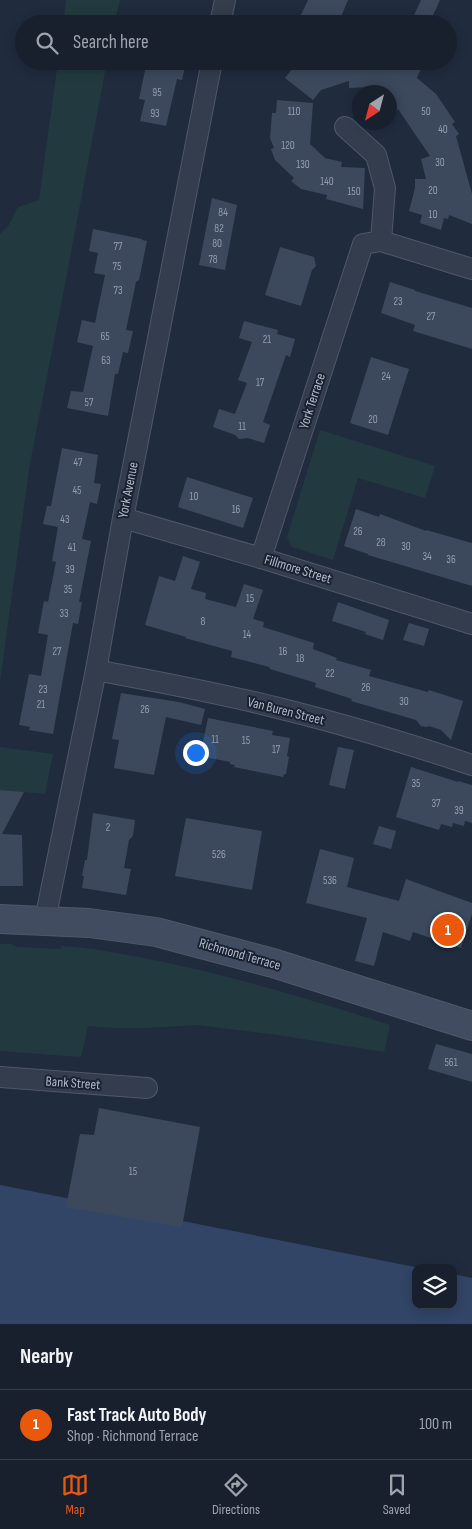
<!DOCTYPE html>
<html lang="en">
<head>
<meta charset="utf-8">
<style>
	body { margin:0; font-family:"Sofia Sans Condensed",sans-serif; background:#212836; color:#f1f3f6 }
	.controls { position:absolute; right:15px; bottom:15px; display:grid; overflow:hidden; border-radius:10px; box-shadow:0 2px 12px #0003 }
	.controls button { width:45px; height:45px; display:grid; place-items:center; padding:0; border:0; border-bottom:1px solid #363e4a; background:#18202e; color:#f1f3f6; font:25px sans-serif }
	.compass { position:absolute; left:352px; top:85px; width:45px; height:45px; border-radius:50%; background:#18202e; box-shadow:0 2px 12px #0003; rotate:216deg }
	.you { position:absolute; left:195px; top:752px; width:18px; height:18px; margin:-12px; border:4px solid #fff; border-radius:50%; background:#1a73e8; box-shadow:0 0 0 8px #1a73e833 }
	.badge { display:grid; place-items:center; width:32px; height:32px; border-radius:50%; background:#ea580c; color:#fff; font-size:16px; font-weight:700 }
	.pin { position:absolute; translate:-50% -50%; border:2px solid #fff; box-shadow:0 1px 5px #0006 }
	.list { margin:0; padding:0; list-style:none }
	h2 { display:flex; justify-content:space-between; align-items:center; height:65px; margin:0; padding:0 20px; font-size:21px }
	h2 small { font-size:16px; font-weight:400; color:#9fa3aa }
	.list li { display:grid; grid-template-columns:32px 1fr auto; gap:15px; align-items:center; box-sizing:border-box; height:70px; padding:0 20px; border-top:1px solid #363e4a }
	.list b { display:block; font-size:19px; white-space:nowrap }
	.list p { margin:0; font-size:16px; white-space:nowrap; color:#9fa3aa }
	.list em { font-size:16px; font-style:normal; color:#9fa3aa }
	.icon { flex:none; width:28px; height:28px; fill:none; stroke:currentColor; stroke-width:2; stroke-linecap:round; stroke-linejoin:round }
	.map { position:relative; flex:none; width:472px; height:1324px; overflow:hidden }
	.search { position:absolute; background:#18202e; box-shadow:0 2px 12px #0003; left:15px; right:15px; top:15px; height:55px; display:flex; align-items:center; gap:12px; box-sizing:border-box; padding:0 18px; border-radius:28px; color:#9fa3aa; font-size:19px }
	.sheet { height:135px; background:#18202e }
	nav { display:flex; justify-content:space-around; align-items:center; box-sizing:border-box; height:70px; border-top:1px solid #363e4a; background:#18202e; font-size:14px; color:#9fa3aa }
	nav a { display:grid; justify-items:center; gap:2px }
	nav .on { color:#ea580c }
	.map>svg:first-child { display:block }
	.green { fill:#223a3f }
	.water { fill:#324567 }
	.building { fill:#3c495d }
	.lines { fill:none; stroke-linecap:round; stroke-linejoin:round }
	.minor-casing { stroke:#505868; stroke-width:22 }
	.secondary-casing { stroke:#505868; stroke-width:30 }
	.minor { stroke:#343d4d; stroke-width:20 }
	.secondary { stroke:#424c61; stroke-width:28 }
	.labels { text-anchor:middle; dominant-baseline:central; stroke-width:4; stroke-linejoin:round; paint-order:stroke }
	.number-label { font-size:11px; fill:#939cae }
	.street-label { font-size:14px; fill:#b0b8c9; stroke:#1a2232 }
</style>
</head>
<body>
<div class="map">
<svg width="472" height="1324" viewBox="0 0 472 1324">
	<rect width="100%" height="100%" fill="#202b3e"/>
	<g class="green">
		<path d="M 66,0 L 120,0 L 114,24 L 63,24 Z"/>
		<path d="M 58,61 L 107,61 L 63,295 L 30,463 L 0,682 L 0,234 L 9,225 L 18,207 L 39,200 Z"/>
		<path d="M 320,430 L 435,466 L 425,498 L 358,478 L 333,560 L 292,547 L 287,537 Z"/>
		<path d="M 0,747 L 53,754 L 45,794 L 0,790 Z"/>
		<path d="M 0,944 L 11,944 L 17,947 L 61,949 L 61,946 C 96,948 129,955 163,962 C 240,978 315,1001 390,1025 L 384,1052 L 278,1035 L 198,1025 L 144,1028 L 112,1028 L 88,1026 L 81,1057 L 0,1051 Z"/>
	</g>
	<path class="water" d="M 0,1185 L 420,1268 L 416,1268 L 416,1305 L 453,1305 L 453,1274 L 472,1278 L 472,1324 L 0,1324 Z"/>
	<g class="building">
		<path d="M 308,0 L 348,0 L 338,24 L 321,24 L 301,15 Z"/>
		<path d="M 421,0 L 440,0 L 429,24 L 410,24 Z"/>
		<path d="M 147,61 L 186,61 L 182,80 L 177,79 L 166,126 L 140,121 L 145,100 L 139,99 Z"/>
		<path d="M 298,61 L 424,61 L 417,78 L 436,94 L 455,122 L 452,124 L 459,134 L 456,136 L 472,194 L 472,224 L 449,215 L 448,219 L 444,218 L 441,230 L 420,223 L 422,215 L 409,211 L 415,188 L 415,179 L 426,179 L 421,159 L 430,156 L 398,109 L 390,121 L 390,92 L 368,92 L 370,87 L 349,88 L 349,81 L 321,90 L 313,100 L 285,78 Z"/>
		<path d="M 277,100 L 313,103 L 310,144 L 325,158 L 342,162 L 341,167 L 365,168 L 363,209 L 326,199 L 327,195 L 301,189 L 291,181 L 294,178 L 275,160 L 271,149 L 274,148 L 270,138 L 272,113 L 276,113 Z"/>
		<path d="M 212,198 L 237,205 L 225,270 L 199,265 Z"/>
		<path d="M 93,229 L 142,239 L 142,240 L 147,241 L 139,280 L 136,282 L 126,330 L 133,331 L 128,353 L 123,352 L 118,374 L 115,374 L 108,416 L 67,408 L 71,391 L 83,392 L 93,346 L 77,342 L 82,320 L 95,323 L 105,275 L 94,273 L 98,253 L 89,251 Z"/>
		<path d="M 280,247 L 314,257 L 316,266 L 312,270 L 301,306 L 265,295 Z"/>
		<path d="M 390,282 L 415,290 L 415,291 L 472,308 L 472,349 L 413,331 L 415,325 L 381,313 Z"/>
		<path d="M 244,321 L 278,330 L 277,334 L 295,339 L 290,357 L 286,355 L 263,422 L 270,425 L 264,443 L 248,438 L 239,439 L 235,435 L 213,427 L 219,409 L 235,414 L 247,383 L 238,380 L 252,342 L 239,338 Z"/>
		<path d="M 371,357 L 409,369 L 388,435 L 350,423 Z"/>
		<path d="M 62,448 L 98,455 L 94,483 L 101,484 L 97,504 L 90,502 L 82,539 L 91,541 L 79,602 L 82,602 L 78,624 L 73,623 L 53,734 L 29,730 L 30,727 L 19,725 L 29,674 L 41,676 L 48,635 L 38,633 L 44,601 L 48,602 L 56,562 L 52,561 L 58,527 L 43,524 L 47,506 L 51,506 Z"/>
		<path d="M 187,477 L 253,498 L 243,528 L 178,507 Z"/>
		<path d="M 356,509 L 379,517 L 380,514 L 426,531 L 426,530 L 472,543 L 472,586 L 368,555 L 368,554 L 344,546 Z"/>
		<path d="M 183,556 L 200,562 L 191,589 L 206,593 L 205,599 L 236,607 L 244,584 L 263,590 L 253,619 L 264,622 L 263,627 L 314,643 L 313,649 L 337,658 L 336,660 L 371,670 L 369,676 L 428,692 L 429,690 L 463,701 L 451,740 L 441,730 L 429,726 L 426,727 L 421,726 L 416,720 L 351,701 L 352,699 L 315,687 L 316,683 L 270,669 L 269,667 L 231,657 L 232,651 L 185,638 L 186,637 L 145,625 L 159,576 L 175,581 Z"/>
		<path d="M 338,602 L 389,620 L 383,640 L 365,634 L 366,632 L 332,621 Z"/>
		<path d="M 409,623 L 429,629 L 424,646 L 403,640 Z"/>
		<path d="M 121,693 L 179,702 L 205,709 L 201,725 L 166,717 L 154,775 L 114,768 L 119,740 L 112,739 Z"/>
		<path d="M 208,718 L 273,731 L 272,735 L 290,738 L 287,756 L 289,757 L 286,774 L 284,774 L 283,777 L 259,772 L 234,767 L 235,765 L 230,764 L 230,762 L 200,756 Z"/>
		<path d="M 338,747 L 354,750 L 345,789 L 329,785 Z"/>
		<path d="M 411,767 L 458,782 L 458,781 L 472,785 L 472,823 L 465,821 L 464,826 L 453,823 L 452,827 L 441,824 L 439,830 L 396,817 Z"/>
		<path d="M 0,790 L 24,792 L 2,834 L 22,835 L 23,886 L 0,886 Z"/>
		<path d="M 93,813 L 135,820 L 133,836 L 129,840 L 124,868 L 131,869 L 126,895 L 82,888 L 84,876 L 82,876 L 85,860 L 87,860 Z"/>
		<path d="M 186,818 L 262,831 L 252,890 L 175,876 Z"/>
		<path d="M 379,826 L 396,831 L 391,849 L 373,844 Z"/>
		<path d="M 320,849 L 354,858 L 347,887 L 399,901 L 406,879 L 472,903 L 472,914 L 461,948 L 413,932 L 410,941 L 383,932 L 374,966 L 355,961 L 367,918 L 306,903 Z"/>
		<path d="M 436,1044 L 472,1054 L 472,1082 L 428,1069 Z"/>
		<path d="M 99,1108 L 200,1127 L 182,1227 L 66,1207 L 80,1134 L 94,1135 Z"/>
	</g>
	<g class="lines">
		<defs>
			<g id="minor">
				<path d="M 220,24 L 225,0"/>
				<path d="M 345,127 L 376,155 L 385,188 L 381,241"/>
				<path d="M 123,518 L 261,558 L 472,624"/>
				<path d="M 261,558 L 363,244 L 381,241 L 472,269"/>
				<path d="M 96,670 C 158,682 221,693 282,709 C 347,725 409,744 472,765"/>
				<path d="M 45,920 L 96,670 L 123,518 L 212,61"/>
				<path d="M 0,1077 L 147,1088"/>
			</g>
			<path id="secondary" d="M 0,919 L 89,923 L 156,932 L 273,963 L 472,1026"/>
		</defs>
		<use href="#minor" class="minor-casing"/>
		<use href="#secondary" class="secondary-casing"/>
		<use href="#minor" class="minor"/>
		<use href="#secondary" class="secondary"/>
	</g>
	<g class="labels">
		<g class="number-label">
			<text x="157" y="92">95</text>
			<text x="294" y="111">110</text>
			<text x="426" y="111">50</text>
			<text x="155" y="113">93</text>
			<text x="443" y="129">40</text>
			<text x="288" y="145">120</text>
			<text x="440" y="162">30</text>
			<text x="303" y="164">130</text>
			<text x="327" y="181">140</text>
			<text x="433" y="190">20</text>
			<text x="354" y="191">150</text>
			<text x="223" y="212">84</text>
			<text x="433" y="214">10</text>
			<text x="219" y="228">82</text>
			<text x="217" y="243">80</text>
			<text x="118" y="246">77</text>
			<text x="213" y="259">78</text>
			<text x="117" y="266">75</text>
			<text x="118" y="290">73</text>
			<text x="398" y="301">23</text>
			<text x="431" y="316">27</text>
			<text x="105" y="336">65</text>
			<text x="267" y="339">21</text>
			<text x="106" y="360">63</text>
			<text x="386" y="376">24</text>
			<text x="260" y="382">17</text>
			<text x="89" y="402">57</text>
			<text x="373" y="419">20</text>
			<text x="242" y="426">11</text>
			<text x="78" y="462">47</text>
			<text x="77" y="490">45</text>
			<text x="194" y="496">10</text>
			<text x="236" y="509">16</text>
			<text x="65" y="519">43</text>
			<text x="358" y="531">26</text>
			<text x="381" y="542">28</text>
			<text x="406" y="546">30</text>
			<text x="72" y="547">41</text>
			<text x="427" y="556">34</text>
			<text x="451" y="559">36</text>
			<text x="70" y="569">39</text>
			<text x="68" y="589">35</text>
			<text x="250" y="598">15</text>
			<text x="64" y="613">33</text>
			<text x="203" y="621">8</text>
			<text x="247" y="634">14</text>
			<text x="57" y="651">27</text>
			<text x="283" y="651">16</text>
			<text x="300" y="658">18</text>
			<text x="330" y="673">22</text>
			<text x="366" y="687">26</text>
			<text x="43" y="689">23</text>
			<text x="404" y="701">30</text>
			<text x="41" y="704">21</text>
			<text x="145" y="709">26</text>
			<text x="215" y="739">11</text>
			<text x="246" y="740">15</text>
			<text x="276" y="749">17</text>
			<text x="416" y="783">35</text>
			<text x="436" y="803">37</text>
			<text x="459" y="810">39</text>
			<text x="108" y="827">2</text>
			<text x="219" y="854">526</text>
			<text x="330" y="880">536</text>
			<text x="451" y="1062">561</text>
			<text x="133" y="1171">15</text>
		</g>
		<g class="street-label">
			<text transform="translate(312 401) rotate(-72)">York Terrace</text>
			<text transform="translate(128 490) rotate(-79)">York Avenue</text>
			<text transform="translate(298 569) rotate(17)">Fillmore Street</text>
			<text transform="translate(286 711) rotate(14)">Van Buren Street</text>
			<text transform="translate(240 954) rotate(16)">Richmond Terrace</text>
			<text transform="translate(73 1083) rotate(4)">Bank Street</text>
		</g>
	</g>
</svg>
<div class="controls">
<button><svg class="icon" aria-label="layers" viewBox="0 0 24 24"><path d="M12 4l9 5-9 5-9-5zM3 14l9 5 9-5"/></svg></button>
</div>
<svg class="compass" viewBox="-18 -18 36 36"><path d="M0-13l5 13h-10z" fill="#e53935"/><path d="M0 13l5-13h-10z" fill="#9fa3aa"/></svg>
<div class="you"></div>
<div class="pin badge" style="left:448px;top:930px">1</div>
<div class="search"><svg class="icon" aria-label="search" viewBox="0 0 24 24"><circle cx="10" cy="10" r="6"/><path d="M15 15l6 6"/></svg>Search here</div>
</div>
<section class="sheet">
<h2>Nearby<small></small></h2>
<ul class="list">
<li><span class="badge">1</span><div><b>Fast Track Auto Body</b><p>Shop · Richmond Terrace</p></div><em>100 m</em></li>
</ul>
</section>
<nav>
<a class="on"><svg class="icon" aria-label="map" viewBox="0 0 24 24"><path d="M3 6l6-2 6 2 6-2v14l-6 2-6-2-6 2zM9 4v14M15 6v14"/></svg>Map</a>
<a><svg class="icon" aria-label="directions" viewBox="0 0 24 24"><path d="M12 3l9 9-9 9-9-9zM9 14v-3h6M13 9l2 2-2 2"/></svg>Directions</a>
<a><svg class="icon" aria-label="saved" viewBox="0 0 24 24"><path d="M7 4h10v16l-5-4-5 4z"/></svg>Saved</a>
</nav>
</body>
</html>
